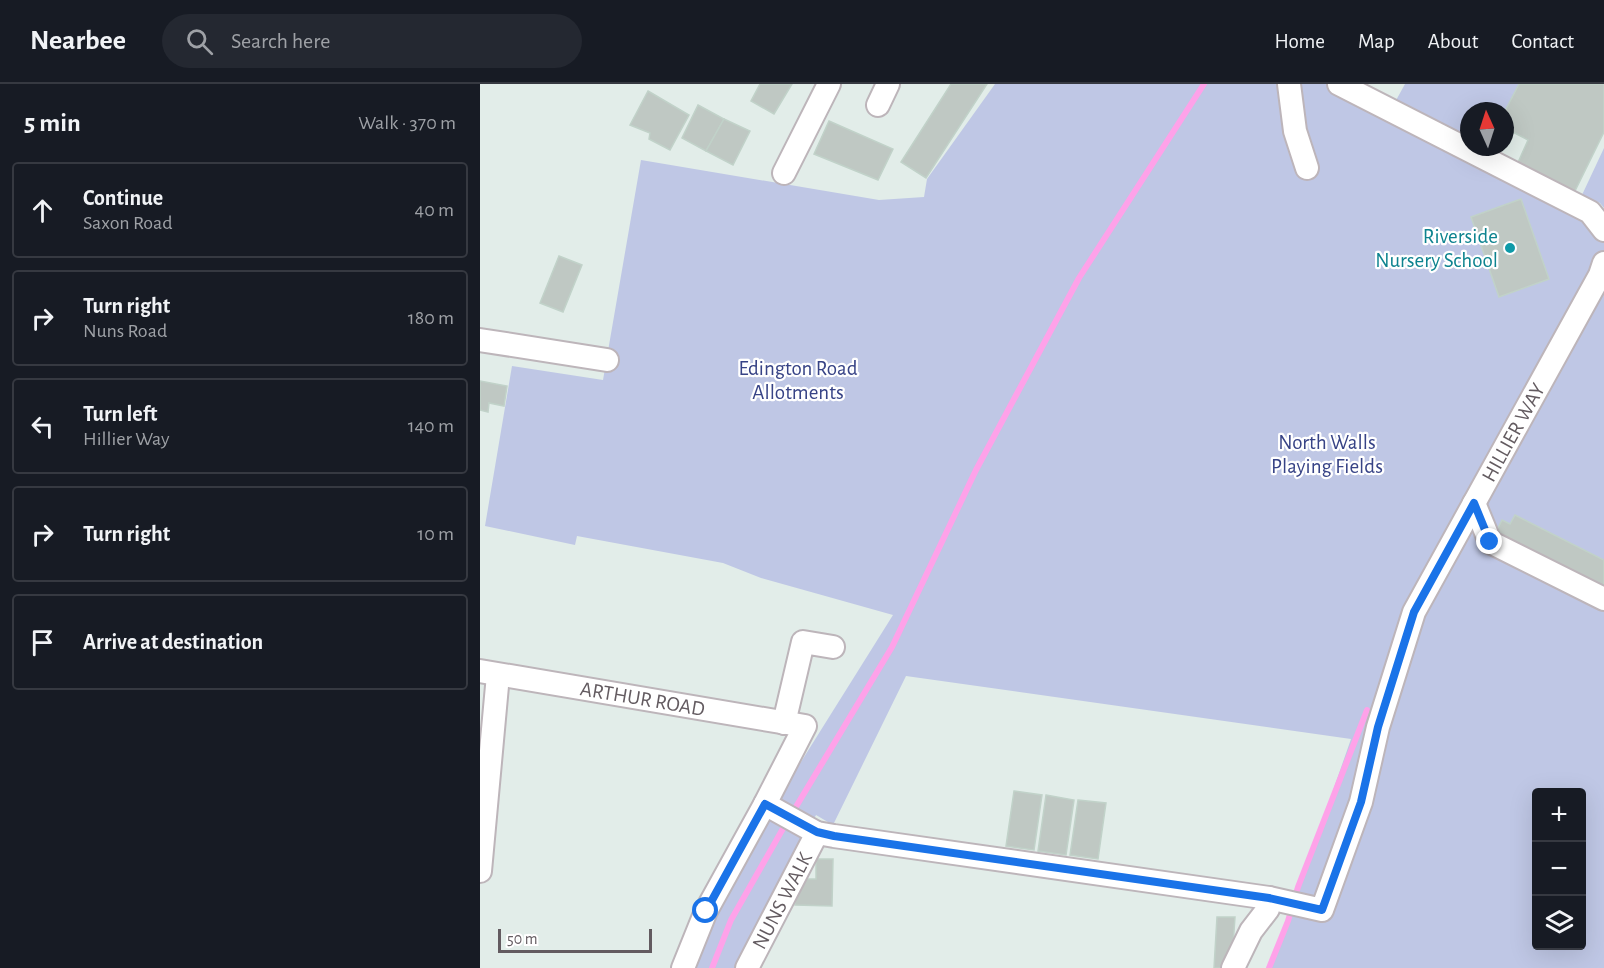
<!DOCTYPE html>
<html lang="en">
<head>
<meta charset="utf-8">
<style>
	body { margin:0; font-family:"Alegreya Sans",sans-serif; background:#242831; color:#f1f3f6 }
	.controls { position:absolute; right:18px; bottom:18px; display:grid; overflow:hidden; border-radius:6px; box-shadow:0 6px 24px #0002 }
	.controls button { width:54px; height:54px; display:grid; place-items:center; padding:0; border:0; border-bottom:2px solid #363941; background:#171b24; color:#f1f3f6; font:30px sans-serif }
	.compass { position:absolute; left:980px; top:18px; width:54px; height:54px; border-radius:50%; background:#171b24; box-shadow:0 6px 24px #0002; rotate:357deg }
	.scale { position:absolute; left:18px; bottom:15px; width:154px; box-sizing:border-box; padding-left:6px; border:3px solid #635b60; border-top:0; font-size:16px; line-height:21px; white-space:nowrap; color:#635b60; -webkit-text-stroke:4px #fff; paint-order:stroke }
	.stop { position:absolute; width:18px; height:18px; margin:-14px; border:4px solid #1a73e8; border-radius:50%; background:#fff }
	.stop.end { background:#1a73e8; border-color:#fff; box-shadow:0 2px 6px #0008 }
	.list { margin:0; padding:0; list-style:none }
	h2 { display:flex; justify-content:space-between; align-items:center; height:78px; margin:0; padding:0 24px; font-size:26px }
	h2 small { font-size:20px; font-weight:400; color:#9ea1a6 }
	.list li { display:grid; grid-template-columns:39px 1fr auto; gap:18px; align-items:center; box-sizing:border-box; height:96px; margin:0 12px 12px; padding:0 12px; border:2px solid #363941; border-radius:6px }
	.list b { display:block; font-size:22px; white-space:nowrap }
	.list p { margin:0; font-size:20px; white-space:nowrap; color:#9ea1a6 }
	.list em { font-size:20px; font-style:normal; color:#9ea1a6 }
	.icon { flex:none; width:33px; height:33px; fill:none; stroke:currentColor; stroke-width:2; stroke-linecap:round; stroke-linejoin:round }
	.map { position:relative; flex:none; width:1124px; height:884px; overflow:hidden }
	header { display:flex; align-items:center; gap:36px; box-sizing:border-box; height:84px; padding:0 30px; background:#171b24; border-bottom:2px solid #363941 }
	header strong { font-size:28px }
	nav { display:flex; gap:33px; margin-inline-start:auto; font-size:21px }
	.search { width:420px; height:54px; background:#242831; display:flex; align-items:center; gap:15px; box-sizing:border-box; padding:0 21px; border-radius:33px; color:#9ea1a6; font-size:22px }
	main { display:flex }
	aside { flex:1; background:#171b24 }
	.map>svg:first-child { display:block }
	.green { fill:#bfc7e5; fill-rule:evenodd }
	.lines { fill:none; stroke-linecap:round; stroke-linejoin:round }
	.stream { stroke:#fea2e9; stroke-width:6 }
	.building { fill:#bfc8c3; stroke:#c1d2c9; stroke-width:1.5 }
	.minor-casing { stroke:#bdb5ba; stroke-width:26 }
	.minor { stroke:#fff; stroke-width:22 }
	.route { stroke:#1a73e8; stroke-width:8 }
	.culture-dot { fill:#0f9aa8; stroke:#fff; stroke-width:2 }
	.labels { text-anchor:middle; dominant-baseline:central; stroke-width:4.5; stroke-linejoin:round; paint-order:stroke }
	.culture-label { font-size:21px; fill:#0d838f; stroke:#fff; text-anchor:end }
	.park-label { font-size:21px; fill:#374386; stroke:#fff }
	.street-label { font-size:21px; fill:#635b60; stroke:#fff }
</style>
</head>
<body>
<header>
<strong>Nearbee</strong>
<div class="search"><svg class="icon" aria-label="search" viewBox="0 0 24 24"><circle cx="10" cy="10" r="6"/><path d="M15 15l6 6"/></svg>Search here</div>
<nav><a>Home</a><a>Map</a><a>About</a><a>Contact</a></nav>
</header>
<main>
<aside>
<h2>5 min<small>Walk · 370 m</small></h2>
<ul class="list">
<li><svg class="icon" aria-label="ahead" viewBox="0 0 24 24"><path d="M12 20V5M6 11l6-6 6 6"/></svg><div><b>Continue</b><p>Saxon Road</p></div><em>40 m</em></li>
<li><svg class="icon" aria-label="right" viewBox="0 0 24 24"><path d="M7 20v-9h11M14 6l5 5-5 5"/></svg><div><b>Turn right</b><p>Nuns Road</p></div><em>180 m</em></li>
<li><svg class="icon" aria-label="left" viewBox="0 0 24 24"><path d="M17 20v-9H6M10 6l-5 5 5 5"/></svg><div><b>Turn left</b><p>Hillier Way</p></div><em>140 m</em></li>
<li><svg class="icon" aria-label="right" viewBox="0 0 24 24"><path d="M7 20v-9h11M14 6l5 5-5 5"/></svg><div><b>Turn right</b></div><em>10 m</em></li>
<li><svg class="icon" aria-label="arrive" viewBox="0 0 24 24"><path d="M6 21V4h12l-3 4 3 4H6"/></svg><div><b>Arrive at destination</b></div></li>
</ul>
</aside>
<div class="map">
<svg width="1124" height="884" viewBox="0 0 1124 884">
	<rect width="100%" height="100%" fill="#e2ede9"/>
	<g class="green">
		<path d="M 515,0 L 859,0 L 1124,146 L 1124,884 L 791,884 L 871,655 L 426,592 L 353,741 L 336,731 L 259,884 L 214,884 L 234,832 L 304,705 L 413,531 L 281,494 L 243,479 L 97,452 L 95,461 L 5,442 L 32,282 L 123,296 L 161,76 L 399,116 L 444,113 L 447,95 ZM 1056,708 L 1102,708 L 1102,862 L 1056,862 Z"/>
		<path d="M 925,0 L 1039,0 L 1025,27 L 989,27 L 989,59 L 914,20 Z"/>
		<path d="M 1124,64 L 1124,124 L 1120,119 L 1102,111 Z"/>
	</g>
	<g class="lines">
		<g class="stream">
			<path d="M 232,884 L 251,836 L 305,741 L 412,563 L 496,386 L 599,194 L 724,0"/>
			<path d="M 789,884 L 808,837 L 818,803 L 887,626"/>
		</g>
	</g>
	<g class="building">
		<path d="M 280,0 L 312,0 L 294,30 L 271,17 Z"/>
		<path d="M 471,0 L 507,0 L 446,94 L 421,78 Z"/>
		<path d="M 1039,0 L 1124,0 L 1124,48 L 1092,113 L 1036,83 L 1048,56 L 1025,44 L 1025,27 Z"/>
		<path d="M 168,7 L 209,31 L 190,66 L 169,55 L 170,49 L 150,41 Z"/>
		<path d="M 218,21 L 244,35 L 226,67 L 202,54 Z"/>
		<path d="M 244,35 L 270,47 L 253,81 L 226,67 Z"/>
		<path d="M 349,37 L 413,65 L 398,96 L 334,70 Z"/>
		<path d="M 1041,115 L 1069,195 L 1019,213 L 991,133 Z"/>
		<path d="M 79,172 L 102,181 L 83,228 L 60,219 Z"/>
		<path d="M 0,297 L 27,302 L 24,322 L 9,319 L 8,328 L 0,326 Z"/>
		<path d="M 1035,431 L 1124,476 L 1124,511 L 1012,456 L 1022,436 L 1030,440 Z"/>
		<path d="M 534,707 L 562,711 L 554,766 L 526,762 Z"/>
		<path d="M 566,711 L 594,716 L 586,771 L 558,767 Z"/>
		<path d="M 598,716 L 626,719 L 618,775 L 590,771 Z"/>
		<path d="M 336,775 L 353,775 L 352,822 L 315,821 L 315,795 L 336,795 Z"/>
		<path d="M 737,833 L 755,833 L 752,876 L 747,884 L 734,884 Z"/>
	</g>
	<g class="lines">
		<defs>
			<g id="minor">
				<path d="M 809,0 L 815,47 L 827,84"/>
				<path d="M 859,0 L 1110,128 L 1124,146"/>
				<path d="M 398,21 L 408,0"/>
				<path d="M 304,89 L 349,0"/>
				<path d="M 0,256 L 127,276"/>
				<path d="M 994,419 L 1010,458 L 1124,515"/>
				<path id="s1" d="M 0,587 L 325,642 L 285,720 L 226,827 L 203,884"/>
				<path d="M 304,639 L 323,558 L 353,563"/>
				<path id="s2" d="M 285,720 L 337,749 L 354,752 L 789,814 L 842,826 L 881,718 L 898,643 L 934,528 L 1120,191 L 1124,179"/>
				<path d="M 0,787 L 18,591"/>
				<path id="s3" d="M 267,884 L 337,749"/>
				<path d="M 753,884 L 771,847 L 788,825 L 789,814"/>
			</g>
		</defs>
		<use href="#minor" class="minor-casing"/>
		<use href="#minor" class="minor"/>
	</g>
	<g class="lines">
		<path class="route" d="M 226,827 L 285,720 L 337,748 L 354,752 L 789,814 L 842,826 L 881,718 L 898,643 L 934,528 L 994,419 L 1010,458"/>
	</g>
	<circle class="culture-dot" cx="1030" cy="164" r="6"/>
	<g class="labels">
		<g class="culture-label">
			<text x="1018" y="152">Riverside<tspan x="1018" dy="24">Nursery School</tspan></text>
		</g>
		<g class="park-label">
			<text x="318" y="284">Edington Road<tspan x="318" dy="24">Allotments</tspan></text>
			<text x="847" y="358">North Walls<tspan x="847" dy="24">Playing Fields</tspan></text>
		</g>
		<g class="street-label">
			<text stroke="none"><textPath href="#s2" startOffset="1088">HILLIER WAY</textPath></text>
			<text stroke="none"><textPath href="#s1" startOffset="165">ARTHUR ROAD</textPath></text>
			<text stroke="none"><textPath href="#s3" startOffset="76">NUNS WALK</textPath></text>
		</g>
	</g>
</svg>
<div class="controls">
<button>+</button>
<button>−</button>
<button><svg class="icon" aria-label="layers" viewBox="0 0 24 24"><path d="M12 4l9 5-9 5-9-5zM3 14l9 5 9-5"/></svg></button>
</div>
<svg class="compass" viewBox="-18 -18 36 36"><path d="M0-13l5 13h-10z" fill="#e53935"/><path d="M0 13l5-13h-10z" fill="#9ea1a6"/></svg>
<div class="scale">50 m</div>
<div class="stop" style="left:226px;top:827px"></div>
<div class="stop end" style="left:1010px;top:458px"></div>
</div>
</main>
</body>
</html>
